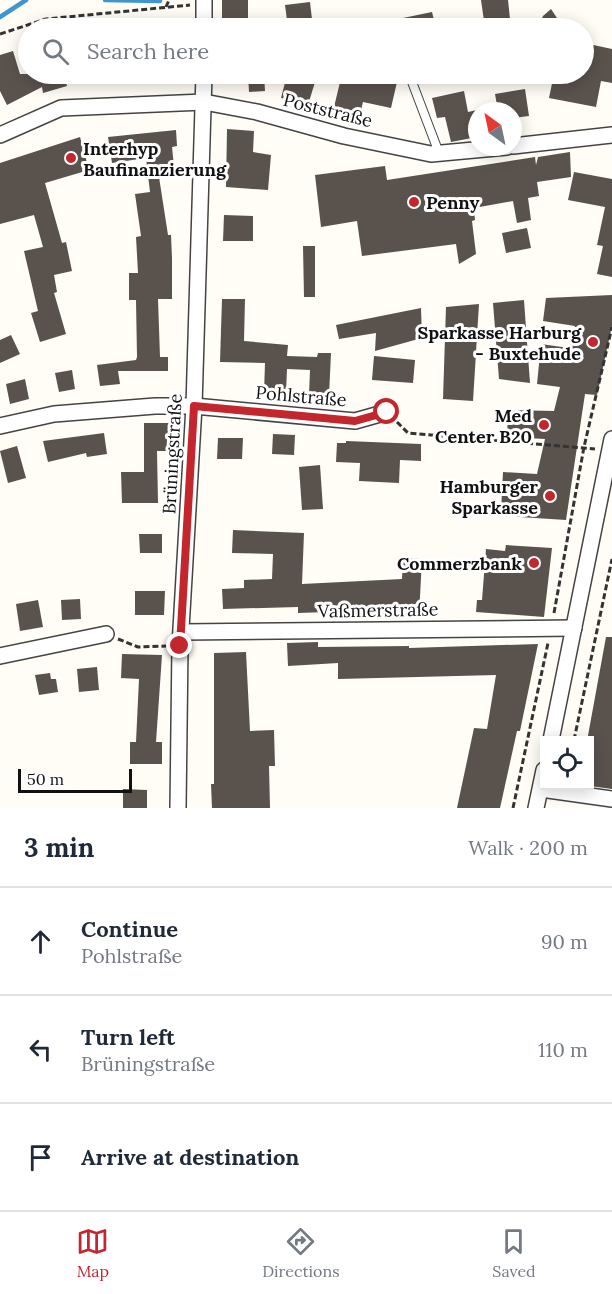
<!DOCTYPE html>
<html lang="en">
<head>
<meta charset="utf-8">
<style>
	body { margin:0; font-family:Lora,serif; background:#f2f2f3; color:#1f2937 }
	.controls { position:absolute; right:18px; bottom:18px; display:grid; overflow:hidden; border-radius:0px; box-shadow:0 3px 15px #0003 }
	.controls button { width:54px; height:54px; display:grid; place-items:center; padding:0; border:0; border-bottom:2px solid #e0e1e3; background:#fff; color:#1f2937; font:30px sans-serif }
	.compass { position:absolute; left:468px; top:102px; width:54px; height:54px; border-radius:50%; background:#fff; box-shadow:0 3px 15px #0003; rotate:327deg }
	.scale { position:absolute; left:18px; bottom:15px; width:114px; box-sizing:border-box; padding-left:6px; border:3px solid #111; border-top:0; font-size:16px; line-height:21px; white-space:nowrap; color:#111; -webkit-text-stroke:4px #fff; paint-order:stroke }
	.stop { position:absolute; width:18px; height:18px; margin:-14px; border:4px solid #c4262e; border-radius:50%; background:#fff }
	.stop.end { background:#c4262e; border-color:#fff; box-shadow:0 2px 6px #0008 }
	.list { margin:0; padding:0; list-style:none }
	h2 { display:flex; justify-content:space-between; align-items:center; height:78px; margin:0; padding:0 24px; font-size:26px }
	h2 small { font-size:20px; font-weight:400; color:#747a83 }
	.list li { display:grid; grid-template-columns:39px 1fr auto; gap:18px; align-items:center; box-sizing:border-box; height:108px; padding:0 24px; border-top:2px solid #e0e1e3 }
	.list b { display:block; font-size:22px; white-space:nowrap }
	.list p { margin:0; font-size:20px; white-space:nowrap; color:#747a83 }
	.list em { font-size:20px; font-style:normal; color:#747a83 }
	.icon { flex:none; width:33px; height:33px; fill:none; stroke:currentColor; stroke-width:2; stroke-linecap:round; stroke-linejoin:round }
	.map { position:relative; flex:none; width:612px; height:808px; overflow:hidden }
	.search { position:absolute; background:#fff; box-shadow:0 3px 15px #0003; left:18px; right:18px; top:18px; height:66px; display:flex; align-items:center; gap:15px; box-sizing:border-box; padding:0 21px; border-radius:33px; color:#747a83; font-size:22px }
	.sheet { height:402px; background:#fff }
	nav { display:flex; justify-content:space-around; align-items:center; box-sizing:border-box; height:84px; border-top:2px solid #e0e1e3; background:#fff; font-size:16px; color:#747a83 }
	nav a { display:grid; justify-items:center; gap:3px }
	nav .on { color:#c4262e }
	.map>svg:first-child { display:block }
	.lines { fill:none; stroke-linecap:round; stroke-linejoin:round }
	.stream { stroke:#3f96cf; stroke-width:4.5 }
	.building { fill:#5a524d }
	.service-casing { stroke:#444; stroke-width:10 }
	.minor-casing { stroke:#444; stroke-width:18 }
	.path { stroke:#333; stroke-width:3; stroke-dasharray:6 3; stroke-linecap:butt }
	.service { stroke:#fff; stroke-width:8 }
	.minor { stroke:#fff; stroke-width:15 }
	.route { stroke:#c4262e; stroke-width:8 }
	.poi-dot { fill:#c4262e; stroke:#fff; stroke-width:2 }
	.labels { text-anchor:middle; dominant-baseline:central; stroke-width:6; stroke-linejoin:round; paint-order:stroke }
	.street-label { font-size:18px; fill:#111; stroke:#fff }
	.poi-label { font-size:18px; font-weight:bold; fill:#111; stroke:#fff; text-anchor:end }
</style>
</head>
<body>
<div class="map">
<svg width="612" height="808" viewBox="0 0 612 808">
	<rect width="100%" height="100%" fill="#fffdf5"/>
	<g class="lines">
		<g class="stream">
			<path d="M 105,0 L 160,1"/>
			<path d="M 0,17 L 26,0"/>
		</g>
	</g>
	<g class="building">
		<rect x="222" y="0" width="26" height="28"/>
		<path d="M 481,0 L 508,0 L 510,19 L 518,28 L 485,28 Z"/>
		<path d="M 310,2 L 313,28 L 288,28 L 285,5 Z"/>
		<path d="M 551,9 L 557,18 L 558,28 L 538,28 L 543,16 Z"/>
		<path d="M 432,12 L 436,28 L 406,28 L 403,18 Z"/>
		<path d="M 584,43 L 612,49 L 612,83 L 601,81 L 596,107 L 549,98 L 554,74 L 584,74 Z"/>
		<path d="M 13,51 L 20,74 L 64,74 L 67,86 L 43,93 L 42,87 L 7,105 L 0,91 L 0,55 Z"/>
		<path d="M 248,74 L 264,74 L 265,91 L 249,92 Z"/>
		<path d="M 342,74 L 375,74 L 374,77 L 397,82 L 391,108 L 363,102 L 360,114 L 334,107 Z"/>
		<path d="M 287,75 L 315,82 L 308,105 L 281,98 Z"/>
		<path d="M 525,89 L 529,116 L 513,118 L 513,111 L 498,111 L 495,94 Z"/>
		<path d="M 464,91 L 468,112 L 477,110 L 477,137 L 451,142 L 445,117 L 437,118 L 432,98 Z"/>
		<path d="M 227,129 L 254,131 L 253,152 L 271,155 L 268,190 L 226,187 Z"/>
		<path d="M 176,130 L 177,146 L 172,147 L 175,176 L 159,177 L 168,235 L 171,235 L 172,258 L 172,299 L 158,299 L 160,357 L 168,357 L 168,371 L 118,371 L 120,384 L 100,386 L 97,365 L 136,360 L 137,357 L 136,300 L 129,300 L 129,273 L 138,273 L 136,237 L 141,236 L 135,194 L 150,192 L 146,158 L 112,163 L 108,137 Z"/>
		<path d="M 80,137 L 89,170 L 45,183 L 62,243 L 66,242 L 72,271 L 54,275 L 57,292 L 54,293 L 66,334 L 40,342 L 31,313 L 38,311 L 24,251 L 43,247 L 34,215 L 0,224 L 0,163 Z"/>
		<path d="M 570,152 L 571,177 L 537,182 L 539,196 L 528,198 L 531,220 L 517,223 L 513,201 L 474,208 L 475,220 L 472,221 L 476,254 L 459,264 L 456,244 L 362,256 L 357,221 L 321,227 L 315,175 L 385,166 L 387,180 L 535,157 L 536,165 L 538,157 Z"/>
		<path d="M 574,172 L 612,179 L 612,277 L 597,274 L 603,246 L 597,245 L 605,207 L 568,200 Z"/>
		<path d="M 224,215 L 253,216 L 253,241 L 223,241 Z"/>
		<path d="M 527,228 L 531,248 L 506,253 L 502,233 Z"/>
		<path d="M 303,246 L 315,246 L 315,297 L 304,297 Z"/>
		<path d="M 612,295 L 612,326 L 597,395 L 585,394 L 566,520 L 504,516 L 501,512 L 503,472 L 537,474 L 545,439 L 507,437 L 508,410 L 554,411 L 560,387 L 537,384 L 541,344 L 569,348 L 575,326 L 543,321 L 546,298 Z"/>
		<path d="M 222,299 L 245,299 L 244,341 L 288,345 L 287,356 L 317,357 L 318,353 L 331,353 L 329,396 L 309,395 L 310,370 L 287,369 L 286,393 L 264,393 L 265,363 L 220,362 Z"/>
		<path d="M 524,300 L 527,342 L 530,383 L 499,379 L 493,303 Z"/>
		<path d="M 479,304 L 473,401 L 443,399 L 446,307 Z"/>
		<path d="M 421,308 L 422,338 L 375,351 L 376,333 L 339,339 L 336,325 Z"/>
		<path d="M 11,335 L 20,354 L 0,363 L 0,340 Z"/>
		<path d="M 374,356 L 415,360 L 413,383 L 372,380 Z"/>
		<path d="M 72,370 L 75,389 L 59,392 L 55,373 Z"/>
		<path d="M 25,379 L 29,399 L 10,404 L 6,384 Z"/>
		<path d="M 144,423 L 169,423 L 169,451 L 157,451 L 158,503 L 122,503 L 121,472 L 144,472 Z"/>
		<path d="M 104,433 L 107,454 L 87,457 L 86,453 L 48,462 L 43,441 Z"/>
		<path d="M 273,434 L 295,435 L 294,455 L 272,454 Z"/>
		<path d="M 218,438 L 243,438 L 242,459 L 217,459 Z"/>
		<path d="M 346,441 L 421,444 L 421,461 L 400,460 L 399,483 L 359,481 L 360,463 L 336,462 L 337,443 L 346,443 Z"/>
		<path d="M 17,446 L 26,478 L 8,483 L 0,451 Z"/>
		<path d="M 320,465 L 323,509 L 302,510 L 299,467 Z"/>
		<path d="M 233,530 L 304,533 L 302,584 L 402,579 L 403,558 L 422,559 L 419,615 L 355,614 L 355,611 L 298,613 L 298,607 L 223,609 L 222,589 L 244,588 L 244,580 L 272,579 L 273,554 L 232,553 Z"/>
		<path d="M 139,534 L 162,534 L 162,553 L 140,553 Z"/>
		<path d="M 506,545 L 552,548 L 544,617 L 476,612 L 477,600 L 482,600 L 486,549 L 505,551 Z"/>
		<path d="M 135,591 L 165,591 L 164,615 L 135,615 Z"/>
		<path d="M 80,599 L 81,619 L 62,620 L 61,600 Z"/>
		<path d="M 38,600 L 43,627 L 20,631 L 16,604 Z"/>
		<path d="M 606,637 L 612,637 L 612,789 L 590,786 L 590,741 L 587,741 Z"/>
		<path d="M 318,642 L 318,647 L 409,646 L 409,648 L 538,644 L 520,731 L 517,731 L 500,808 L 457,808 L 474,728 L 487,729 L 496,675 L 338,679 L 338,663 L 288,666 L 287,643 Z"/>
		<path d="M 246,652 L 250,731 L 274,730 L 275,766 L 269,766 L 270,808 L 212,808 L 211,784 L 214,784 L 214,653 Z"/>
		<path d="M 122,654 L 162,655 L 156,742 L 162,742 L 162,764 L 130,764 L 130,742 L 136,742 L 139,679 L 121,678 Z"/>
		<path d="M 97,667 L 99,690 L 79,692 L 77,669 Z"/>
		<path d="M 50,673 L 51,679 L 56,679 L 58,692 L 39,695 L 35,675 Z"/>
		<path d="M 123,789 L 147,790 L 147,808 L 123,808 Z"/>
	</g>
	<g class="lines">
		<defs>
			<path id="service" d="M 409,74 L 439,153"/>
			<g id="minor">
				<path d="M 204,0 L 204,28"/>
				<path d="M 0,135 L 61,108 L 204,102 L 257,112 L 344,136 L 431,154 L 507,147"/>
				<path d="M 513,146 L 612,135"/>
				<path d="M 0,426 L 54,414 L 155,406 L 194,406 L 355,421 L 387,412"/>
				<path d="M 183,632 L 574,628"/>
				<path d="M 0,656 L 106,634"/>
				<path d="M 551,740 L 612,439"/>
				<path d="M 541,789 L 612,799"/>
				<path d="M 178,808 L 180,646 L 194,406 L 204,74"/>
				<path d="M 536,808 L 544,770"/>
			</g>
		</defs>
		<use href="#service" class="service-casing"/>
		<use href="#minor" class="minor-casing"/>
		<g class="path">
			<path d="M 166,7 L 169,0"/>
			<path d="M 0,34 L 46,19 L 190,5"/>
			<path d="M 397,422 L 408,433 L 595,449"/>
			<path d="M 554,613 L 584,447 L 612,327"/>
			<path d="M 118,639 L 138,647 L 167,646"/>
			<path d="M 574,740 L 612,559"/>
			<path d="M 513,808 L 548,643"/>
		</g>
		<use href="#service" class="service"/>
		<use href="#minor" class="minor"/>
	</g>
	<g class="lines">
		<path class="route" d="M 180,646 L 194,406 L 355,421 L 387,412"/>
	</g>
	<g class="poi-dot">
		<circle cx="71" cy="158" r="6"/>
		<circle cx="414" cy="202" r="6"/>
		<circle cx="593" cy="342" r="6"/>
		<circle cx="544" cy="425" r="6"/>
		<circle cx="550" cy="496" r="6"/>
		<circle cx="534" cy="563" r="6"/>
	</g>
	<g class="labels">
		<g class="street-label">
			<text transform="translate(328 110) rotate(14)">Poststraße</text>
			<text transform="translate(301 396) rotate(5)">Pohlstraße</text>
			<text transform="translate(172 454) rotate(-87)">Brüningstraße</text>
			<text transform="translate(378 610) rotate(-1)">Vaßmerstraße</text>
		</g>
		<g class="poi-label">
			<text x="83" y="148" text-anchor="start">Interhyp<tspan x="83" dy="21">Baufinanzierung</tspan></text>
			<text x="426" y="202" text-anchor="start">Penny</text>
			<text x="581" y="332">Sparkasse Harburg<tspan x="581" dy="21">- Buxtehude</tspan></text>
			<text x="532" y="415">Med<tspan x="532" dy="21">Center B20</tspan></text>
			<text x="538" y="486">Hamburger<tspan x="538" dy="21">Sparkasse</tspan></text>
			<text x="522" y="563">Commerzbank</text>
		</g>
	</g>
</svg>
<div class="controls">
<button><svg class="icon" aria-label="locate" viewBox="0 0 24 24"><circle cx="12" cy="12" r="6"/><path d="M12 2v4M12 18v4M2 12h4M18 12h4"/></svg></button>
</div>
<svg class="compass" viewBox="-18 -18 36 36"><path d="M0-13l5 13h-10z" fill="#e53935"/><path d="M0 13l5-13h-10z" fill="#747a83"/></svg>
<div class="scale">50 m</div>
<div class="stop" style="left:387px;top:412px"></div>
<div class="stop end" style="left:180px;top:646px"></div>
<div class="search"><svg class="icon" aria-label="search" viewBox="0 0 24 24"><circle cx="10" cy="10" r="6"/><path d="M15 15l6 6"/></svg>Search here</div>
</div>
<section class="sheet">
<h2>3 min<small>Walk · 200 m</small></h2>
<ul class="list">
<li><svg class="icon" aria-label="ahead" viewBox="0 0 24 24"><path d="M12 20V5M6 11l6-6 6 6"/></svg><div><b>Continue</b><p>Pohlstraße</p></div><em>90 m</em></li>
<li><svg class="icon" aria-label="left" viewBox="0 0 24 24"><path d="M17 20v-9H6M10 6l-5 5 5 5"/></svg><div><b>Turn left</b><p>Brüningstraße</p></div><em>110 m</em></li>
<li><svg class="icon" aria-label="arrive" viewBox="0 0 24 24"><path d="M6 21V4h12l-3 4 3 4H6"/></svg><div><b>Arrive at destination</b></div></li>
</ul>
</section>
<nav>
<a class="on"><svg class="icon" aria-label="map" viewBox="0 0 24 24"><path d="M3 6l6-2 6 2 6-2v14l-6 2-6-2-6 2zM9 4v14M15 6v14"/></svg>Map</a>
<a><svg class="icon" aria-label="directions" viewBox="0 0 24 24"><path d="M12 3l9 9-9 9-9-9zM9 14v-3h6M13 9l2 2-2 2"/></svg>Directions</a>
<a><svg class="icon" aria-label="saved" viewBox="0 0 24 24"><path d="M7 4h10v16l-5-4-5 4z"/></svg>Saved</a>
</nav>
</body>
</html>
